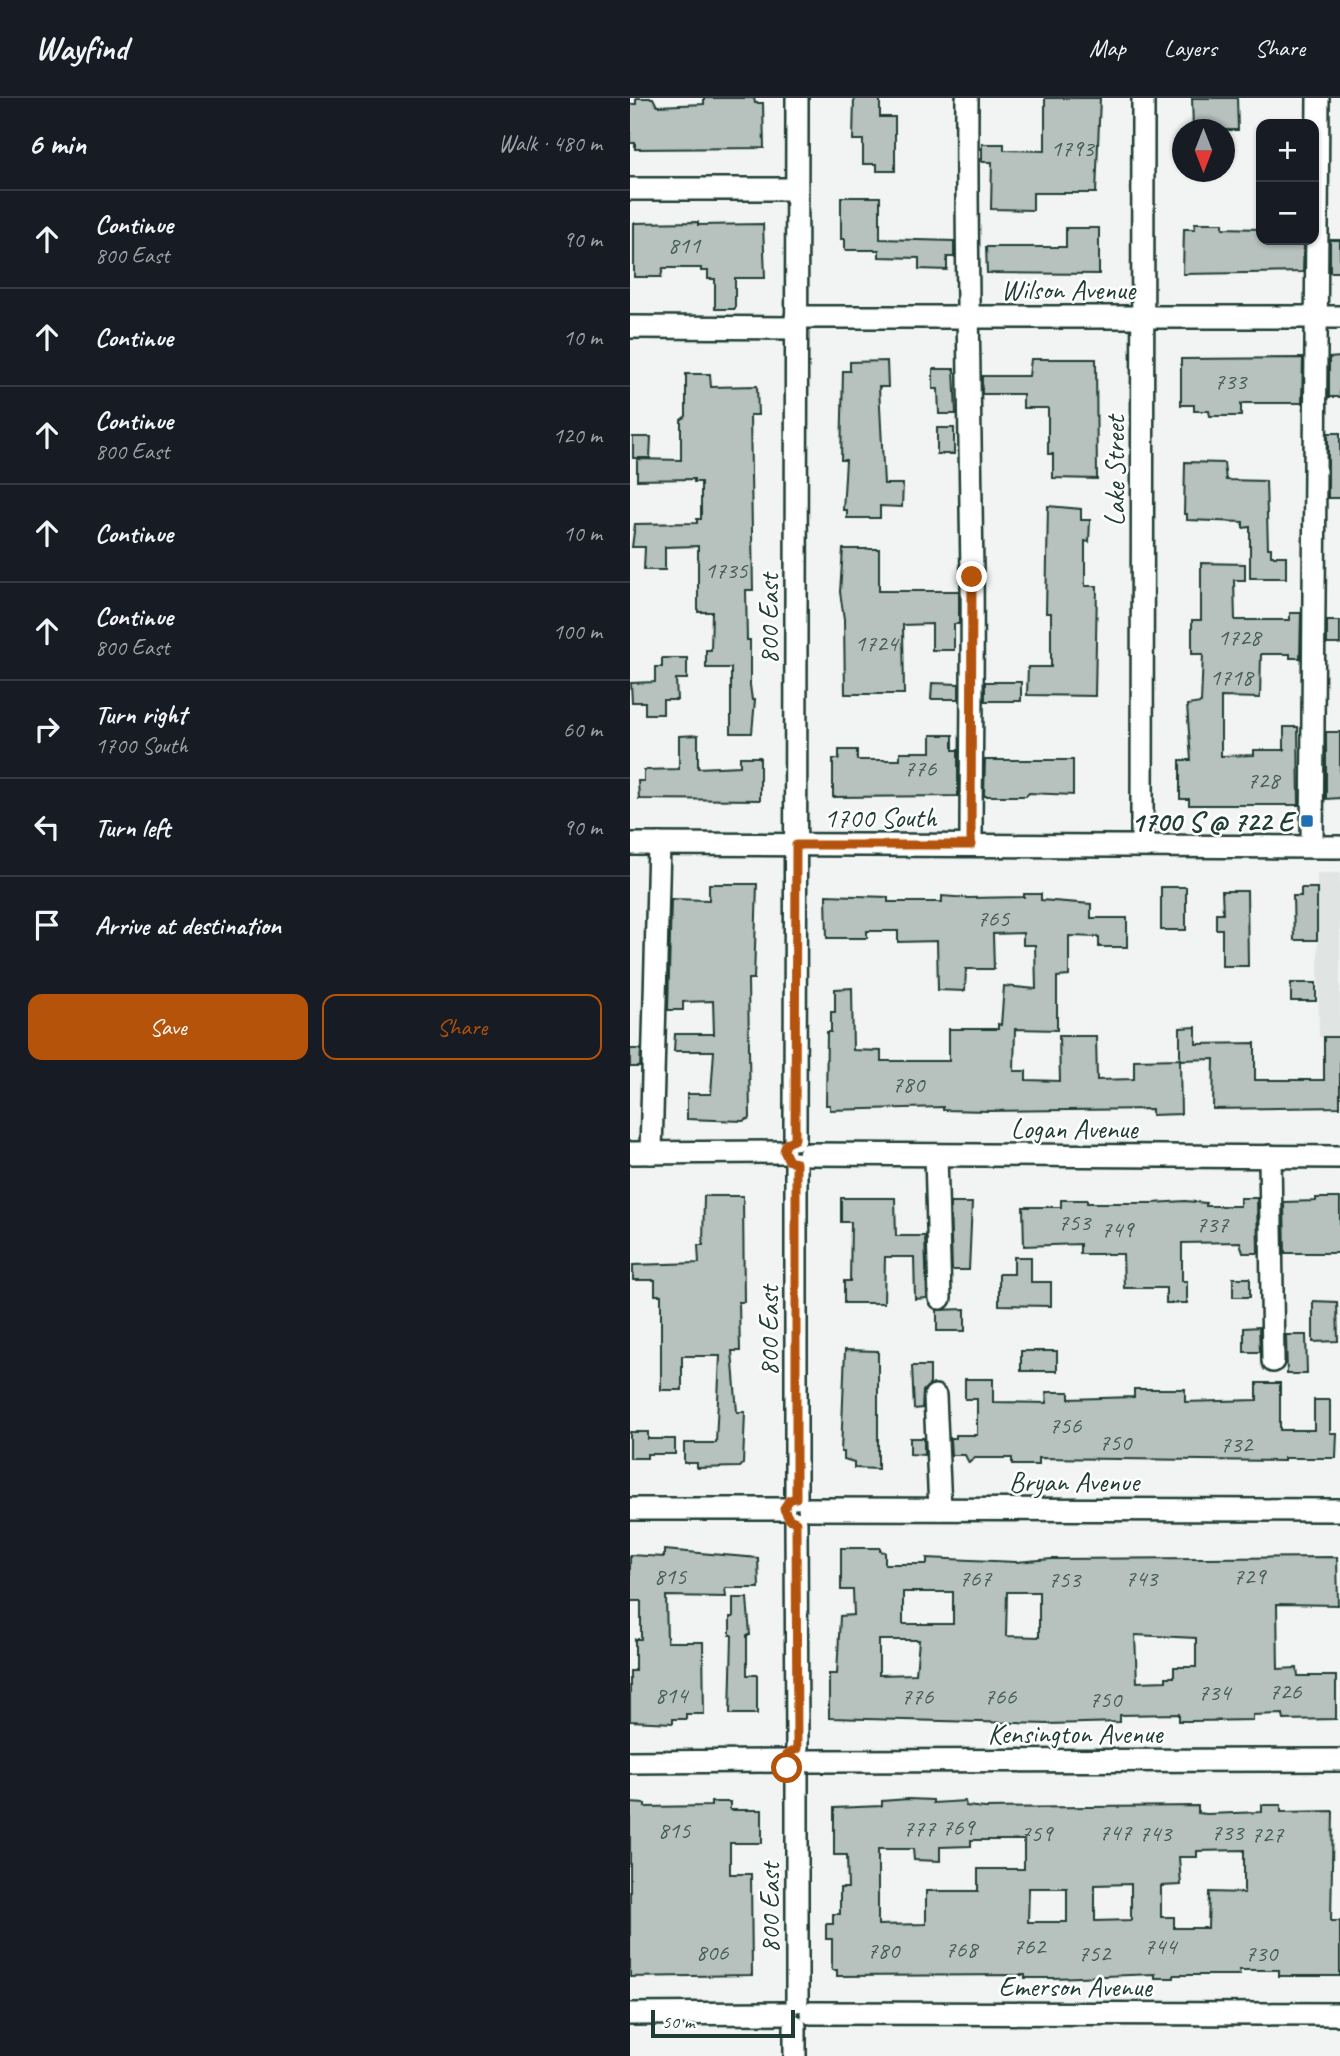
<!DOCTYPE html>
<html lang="en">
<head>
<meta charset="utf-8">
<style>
	body { margin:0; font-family:Caveat,sans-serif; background:#20242c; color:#f1f3f6 }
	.controls { position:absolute; right:21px; top:21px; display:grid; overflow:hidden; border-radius:14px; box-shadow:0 2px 5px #0004 }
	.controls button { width:63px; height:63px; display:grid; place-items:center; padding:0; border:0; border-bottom:2px solid #363941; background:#171b24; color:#f1f3f6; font:35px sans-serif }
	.compass { position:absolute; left:542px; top:21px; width:63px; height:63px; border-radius:50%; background:#171b24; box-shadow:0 2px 5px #0004; rotate:180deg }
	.scale { position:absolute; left:21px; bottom:18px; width:144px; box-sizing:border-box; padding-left:7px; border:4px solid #1f3d34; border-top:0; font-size:19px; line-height:24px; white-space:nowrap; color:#1f3d34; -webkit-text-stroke:5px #fff; paint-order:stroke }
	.stop { position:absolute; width:21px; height:21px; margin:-16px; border:5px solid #b45309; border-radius:50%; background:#fff }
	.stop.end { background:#b45309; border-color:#fff; box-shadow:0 2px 7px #0008 }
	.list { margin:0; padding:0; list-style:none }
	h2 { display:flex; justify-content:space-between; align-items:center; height:91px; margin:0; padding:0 28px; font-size:30px }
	h2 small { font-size:23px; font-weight:400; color:#9ea1a6 }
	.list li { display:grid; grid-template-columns:46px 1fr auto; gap:21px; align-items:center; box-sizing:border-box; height:98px; padding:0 28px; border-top:2px solid #363941 }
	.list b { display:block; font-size:26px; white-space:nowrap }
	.list p { margin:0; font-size:23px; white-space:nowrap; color:#9ea1a6 }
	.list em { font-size:23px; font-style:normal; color:#9ea1a6 }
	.actions { display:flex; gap:14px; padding:21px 28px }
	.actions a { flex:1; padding:16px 0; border:2px solid #b45309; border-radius:14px; text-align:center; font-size:24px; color:#b45309 }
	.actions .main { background:#b45309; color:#fff }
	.icon { flex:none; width:38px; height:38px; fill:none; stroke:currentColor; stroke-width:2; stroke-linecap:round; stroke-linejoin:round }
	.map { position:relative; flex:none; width:710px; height:1958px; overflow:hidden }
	header { display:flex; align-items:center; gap:42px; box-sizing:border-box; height:98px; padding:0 35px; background:#171b24; border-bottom:2px solid #363941 }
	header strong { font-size:33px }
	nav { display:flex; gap:38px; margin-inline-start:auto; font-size:24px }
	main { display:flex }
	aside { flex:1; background:#171b24 }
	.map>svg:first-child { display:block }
	.built { fill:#e0e4e3 }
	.building { fill:#b7c1bd; stroke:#1f3d34; stroke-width:2; fill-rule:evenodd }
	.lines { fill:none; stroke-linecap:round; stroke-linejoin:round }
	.minor-casing { stroke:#1f3d34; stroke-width:26 }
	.minor { stroke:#fff; stroke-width:21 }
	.route { stroke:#b45309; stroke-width:9 }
	.poi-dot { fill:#1f6fb2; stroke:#fff; stroke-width:2.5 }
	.labels { text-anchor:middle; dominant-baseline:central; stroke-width:5; stroke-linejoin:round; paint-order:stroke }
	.number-label { font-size:24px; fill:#455e56 }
	.street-label { font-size:28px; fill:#1f3d34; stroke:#fff }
	.poi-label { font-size:28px; font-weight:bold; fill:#1f3d34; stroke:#fff; text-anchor:end }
</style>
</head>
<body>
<header>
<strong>Wayfind</strong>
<nav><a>Map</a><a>Layers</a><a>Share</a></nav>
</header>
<main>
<aside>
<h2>6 min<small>Walk · 480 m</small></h2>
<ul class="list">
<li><svg class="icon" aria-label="ahead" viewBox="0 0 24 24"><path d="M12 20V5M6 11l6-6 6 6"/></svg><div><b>Continue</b><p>800 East</p></div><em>90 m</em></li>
<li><svg class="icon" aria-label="ahead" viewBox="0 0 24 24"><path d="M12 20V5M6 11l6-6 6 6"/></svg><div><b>Continue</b></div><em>10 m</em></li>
<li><svg class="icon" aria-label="ahead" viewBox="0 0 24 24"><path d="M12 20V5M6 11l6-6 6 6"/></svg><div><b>Continue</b><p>800 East</p></div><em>120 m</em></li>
<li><svg class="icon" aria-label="ahead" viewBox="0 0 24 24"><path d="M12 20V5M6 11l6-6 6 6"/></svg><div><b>Continue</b></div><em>10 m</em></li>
<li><svg class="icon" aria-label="ahead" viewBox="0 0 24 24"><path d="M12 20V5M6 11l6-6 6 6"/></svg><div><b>Continue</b><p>800 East</p></div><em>100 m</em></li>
<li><svg class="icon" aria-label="right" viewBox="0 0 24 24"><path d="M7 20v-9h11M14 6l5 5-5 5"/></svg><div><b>Turn right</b><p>1700 South</p></div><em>60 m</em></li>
<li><svg class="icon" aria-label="left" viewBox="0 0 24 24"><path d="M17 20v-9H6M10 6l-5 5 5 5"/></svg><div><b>Turn left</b></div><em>90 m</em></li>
<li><svg class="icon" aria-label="arrive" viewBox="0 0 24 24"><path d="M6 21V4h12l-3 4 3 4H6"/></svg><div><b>Arrive at destination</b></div></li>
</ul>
<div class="actions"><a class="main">Save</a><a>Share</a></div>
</aside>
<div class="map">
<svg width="710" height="1958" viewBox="0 0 710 1958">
	<rect width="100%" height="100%" fill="#f2f3f3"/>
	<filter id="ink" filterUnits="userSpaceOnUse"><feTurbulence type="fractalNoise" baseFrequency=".0143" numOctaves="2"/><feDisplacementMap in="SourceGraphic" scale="14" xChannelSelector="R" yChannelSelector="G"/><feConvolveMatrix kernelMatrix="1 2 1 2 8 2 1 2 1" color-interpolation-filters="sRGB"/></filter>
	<g filter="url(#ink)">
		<path class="built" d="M 687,775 L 710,775 L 710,939 L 689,939 Z"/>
		<g class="building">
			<path d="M 6,0 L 23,0 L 27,8 L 74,6 L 74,0 L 124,0 L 125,5 L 133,5 L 134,50 L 5,51 L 5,45 L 0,45 L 0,6 L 6,6 Z"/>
			<path d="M 224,0 L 250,0 L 250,19 L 265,19 L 265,73 L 247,73 L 247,66 L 233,66 L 233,42 L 223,42 Z"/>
			<path d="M 415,0 L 470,0 L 466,95 L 403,95 L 403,112 L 361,111 L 362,64 L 352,64 L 352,46 L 374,46 L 374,52 L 415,53 Z"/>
			<path d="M 562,0 L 607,0 L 608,32 L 563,32 Z"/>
			<path d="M 211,99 L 250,99 L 250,141 L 324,143 L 324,159 L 317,159 L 317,172 L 289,171 L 289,160 L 249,159 L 249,152 L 215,152 L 215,141 L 211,141 Z"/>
			<path d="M 68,124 L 68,127 L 133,126 L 135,180 L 105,180 L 105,211 L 85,211 L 85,181 L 78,181 L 78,173 L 71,173 L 71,170 L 33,170 L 31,179 L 4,179 L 4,125 Z"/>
			<path d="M 565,125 L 593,125 L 593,130 L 631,131 L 631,142 L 674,142 L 673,174 L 553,176 L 554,131 L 565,131 Z"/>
			<path d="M 436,130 L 469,130 L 469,176 L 357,175 L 356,149 L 436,149 Z"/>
			<rect x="700" y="142" width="10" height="32"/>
			<path d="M 710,259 L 710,299 L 699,299 L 699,260 Z"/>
			<path d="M 673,260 L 672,305 L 614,305 L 611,306 L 611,318 L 580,318 L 579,313 L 564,313 L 564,307 L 551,307 L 551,261 Z"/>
			<path d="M 401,261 L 466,261 L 467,381 L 423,380 L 423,356 L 418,356 L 418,310 L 393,310 L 393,296 L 352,296 L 352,278 L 399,278 Z"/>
			<path d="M 257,263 L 258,289 L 249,289 L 254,386 L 273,386 L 272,409 L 250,408 L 250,420 L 217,420 L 217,412 L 213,412 L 216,362 L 211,362 L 213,273 L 220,273 L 220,264 Z"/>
			<path d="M 303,271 L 324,271 L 326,316 L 309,316 L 308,291 L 303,291 Z"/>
			<path d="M 56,276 L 80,276 L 81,289 L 127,288 L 128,317 L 120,317 L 123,492 L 116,492 L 117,542 L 120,542 L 120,587 L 122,602 L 125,602 L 122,635 L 101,635 L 101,570 L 76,570 L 76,552 L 81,552 L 82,514 L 68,514 L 68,448 L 35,449 L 35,472 L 14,472 L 15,449 L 2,449 L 5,426 L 67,425 L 67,421 L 71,421 L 71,384 L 64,384 L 64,381 L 7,382 L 7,361 L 51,362 L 51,322 L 56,318 Z"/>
			<rect x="307" y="330" width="17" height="26"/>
			<rect x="698" y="335" width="12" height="65"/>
			<path d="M 3,339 L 21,339 L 20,360 L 3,360 Z"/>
			<path d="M 555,364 L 594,365 L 596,382 L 636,383 L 638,450 L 641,450 L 641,458 L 656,458 L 656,480 L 620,480 L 620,429 L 613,430 L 613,424 L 557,422 L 557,416 L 554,416 Z"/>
			<path d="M 418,408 L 451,411 L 451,422 L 460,422 L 459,444 L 455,443 L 455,488 L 467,488 L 465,598 L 397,597 L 398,569 L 421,569 L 421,515 L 416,515 Z"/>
			<path d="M 213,451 L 249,451 L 249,493 L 329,493 L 329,526 L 324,526 L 324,552 L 302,552 L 302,526 L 273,527 L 274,596 L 215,596 L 214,521 L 210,494 Z"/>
			<path d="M 571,465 L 615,466 L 615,482 L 604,482 L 605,522 L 660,522 L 660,515 L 671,515 L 670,560 L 660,560 L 660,556 L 631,556 L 630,600 L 591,599 L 591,658 L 624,657 L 624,652 L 654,652 L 654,629 L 668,629 L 669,707 L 559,707 L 559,701 L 550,701 L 550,662 L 561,662 L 557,607 L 571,605 L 573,556 L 562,556 L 562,522 L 571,522 Z"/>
			<rect x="697" y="523" width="13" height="23"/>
			<path d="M 32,560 L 57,560 L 57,581 L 46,581 L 47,602 L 33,602 L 33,616 L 15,616 L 15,604 L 2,604 L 1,585 L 25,584 L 25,569 L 32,569 Z"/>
			<rect x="355" y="584" width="36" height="19"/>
			<path d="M 302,585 L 329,586 L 329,601 L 301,601 Z"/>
			<path d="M 696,634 L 710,634 L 710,700 L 696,701 Z"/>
			<path d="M 68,637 L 68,670 L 110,668 L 110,659 L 130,659 L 130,702 L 9,701 L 8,683 L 14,683 L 14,672 L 49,671 L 49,638 Z"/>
			<path d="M 301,637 L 323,637 L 323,652 L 328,652 L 328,698 L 203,699 L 203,661 L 209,661 L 209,652 L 227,652 L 227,662 L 270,662 L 270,654 L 301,654 Z"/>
			<path d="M 355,662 L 443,662 L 443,697 L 399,695 L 396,698 L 354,698 Z"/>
			<path d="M 79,786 L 127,786 L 124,881 L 118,881 L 120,1020 L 113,1023 L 57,1021 L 57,996 L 81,996 L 84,953 L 44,953 L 45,936 L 84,936 L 83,903 L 53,904 L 53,912 L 38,912 L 41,801 L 79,802 Z"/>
			<rect x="531" y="789" width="25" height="43"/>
			<path d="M 671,790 L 687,790 L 687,842 L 664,842 L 663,798 L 671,798 Z"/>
			<path d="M 592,793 L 617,793 L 618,868 L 592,868 L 592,831 L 586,831 L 586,815 L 593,815 Z"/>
			<path d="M 394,796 L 411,796 L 411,802 L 461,806 L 461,820 L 497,820 L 497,849 L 469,849 L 469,839 L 439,838 L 439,878 L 427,879 L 427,932 L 385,931 L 384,973 L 396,973 L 396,982 L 430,983 L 429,938 L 466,938 L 467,982 L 504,981 L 504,962 L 550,961 L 550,930 L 566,929 L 566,946 L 625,945 L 625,982 L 694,982 L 694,939 L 710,939 L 710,1009 L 583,1011 L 584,961 L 550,962 L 551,1016 L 522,1017 L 522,1011 L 359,1013 L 313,1012 L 313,1009 L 200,1012 L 200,1007 L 196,1007 L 197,934 L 201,934 L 201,914 L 205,914 L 205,891 L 222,890 L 223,952 L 251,953 L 251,963 L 319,963 L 319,931 L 368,931 L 368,926 L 371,927 L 374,888 L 406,891 L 405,847 L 393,847 L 393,835 L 363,836 L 364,871 L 336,871 L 335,893 L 308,892 L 307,843 L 268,844 L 268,833 L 237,833 L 237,840 L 197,840 L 196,797 L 258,799 L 258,804 L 312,804 L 312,798 L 338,800 L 394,799 Z"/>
			<rect x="661" y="885" width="25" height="18"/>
			<path d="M 0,951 L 11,951 L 10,969 L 0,969 Z"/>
			<path d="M 74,1098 L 113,1098 L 114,1204 L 109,1204 L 110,1253 L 102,1253 L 107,1314 L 115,1314 L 113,1366 L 110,1369 L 67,1370 L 67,1365 L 54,1365 L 54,1345 L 86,1345 L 90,1258 L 52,1258 L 52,1292 L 31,1292 L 31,1197 L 25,1197 L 25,1182 L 3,1182 L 3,1167 L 69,1165 L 68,1147 L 73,1147 Z"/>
			<path d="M 211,1100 L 265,1100 L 266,1138 L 295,1138 L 297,1200 L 285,1201 L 284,1159 L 255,1159 L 254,1205 L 214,1205 L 214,1183 L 220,1183 L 221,1124 L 211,1124 Z"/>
			<path d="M 610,1100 L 627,1100 L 628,1155 L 613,1155 L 610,1144 L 552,1145 L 552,1183 L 557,1183 L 557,1205 L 536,1205 L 536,1190 L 494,1190 L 493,1156 L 450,1156 L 450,1146 L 394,1148 L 393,1109 L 431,1109 L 431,1102 L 457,1102 L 457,1105 L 523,1105 L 555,1103 L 576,1105 L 576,1108 L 610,1108 Z"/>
			<path d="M 686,1100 L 710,1100 L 710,1155 L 655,1155 L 654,1104 L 686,1103 Z"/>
			<path d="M 320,1105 L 342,1105 L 339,1172 L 322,1172 Z"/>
			<path d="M 384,1159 L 401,1159 L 401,1184 L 421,1184 L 421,1208 L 369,1207 L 369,1176 L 384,1176 Z"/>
			<rect x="603" y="1180" width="17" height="19"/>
			<path d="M 683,1203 L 707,1204 L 708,1243 L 683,1244 Z"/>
			<path d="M 335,1211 L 335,1233 L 307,1233 L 307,1212 Z"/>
			<path d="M 629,1229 L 630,1254 L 614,1254 L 614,1230 Z"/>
			<path d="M 656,1237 L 676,1237 L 677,1276 L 657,1276 Z"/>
			<path d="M 215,1252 L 248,1253 L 248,1371 L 224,1370 L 224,1364 L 214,1361 L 214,1354 L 211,1354 Z"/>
			<rect x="391" y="1253" width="36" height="20"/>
			<path d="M 282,1268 L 300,1268 L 300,1286 L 293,1293 L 292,1310 L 284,1311 Z"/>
			<path d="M 335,1281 L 363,1281 L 363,1304 L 417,1305 L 416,1294 L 439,1294 L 439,1301 L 504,1299 L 504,1291 L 555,1291 L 555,1304 L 627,1302 L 627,1285 L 650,1285 L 650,1332 L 684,1332 L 684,1302 L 700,1302 L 700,1335 L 707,1335 L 706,1360 L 654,1360 L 654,1363 L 409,1360 L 409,1367 L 382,1367 L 382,1360 L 345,1360 L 339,1365 L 335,1357 L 321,1357 L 320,1340 L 326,1340 L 326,1337 L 347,1337 L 347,1301 L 335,1301 Z"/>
			<path d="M 0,1334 L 18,1334 L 18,1341 L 45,1341 L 45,1356 L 17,1356 L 17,1360 L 0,1360 Z"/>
			<path d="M 280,1340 L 294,1340 L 294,1357 L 280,1356 Z"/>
			<path d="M 211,1450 L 250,1450 L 250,1453 L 255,1454 L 255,1466 L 297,1466 L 297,1460 L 386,1464 L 422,1461 L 707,1459 L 708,1507 L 647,1506 L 648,1571 L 667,1570 L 668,1578 L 706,1578 L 706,1621 L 654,1622 L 653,1616 L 623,1617 L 623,1622 L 563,1623 L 549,1623 L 549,1616 L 490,1617 L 490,1624 L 419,1626 L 199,1620 L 199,1576 L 207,1576 L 210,1518 L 224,1517 L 223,1492 L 211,1492 ZM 273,1494 L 323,1494 L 323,1526 L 273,1526 ZM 377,1494 L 409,1494 L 409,1539 L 376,1538 ZM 505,1537 L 566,1540 L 566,1569 L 544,1569 L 544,1579 L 536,1579 L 536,1583 L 507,1584 ZM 249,1542 L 289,1542 L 286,1576 L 249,1577 Z"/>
			<path d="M 34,1452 L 128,1460 L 129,1490 L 95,1490 L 96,1499 L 36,1498 L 37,1544 L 73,1544 L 74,1616 L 56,1616 L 56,1621 L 43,1621 L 43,1625 L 0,1623 L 0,1573 L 5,1573 L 5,1541 L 11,1541 L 11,1503 L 0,1503 L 0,1457 L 34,1459 Z"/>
			<path d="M 103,1500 L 117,1500 L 120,1537 L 117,1537 L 117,1577 L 127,1577 L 127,1616 L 100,1616 L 102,1537 L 100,1537 L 100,1519 L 103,1519 Z"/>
			<path d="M 278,1701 L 303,1702 L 303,1705 L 335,1703 L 336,1708 L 355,1710 L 568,1708 L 568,1715 L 577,1716 L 632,1714 L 632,1707 L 651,1707 L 651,1714 L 703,1713 L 701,1823 L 710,1823 L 710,1878 L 649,1878 L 649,1872 L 609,1872 L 610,1877 L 544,1877 L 544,1880 L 525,1880 L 525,1876 L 424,1880 L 395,1880 L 395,1877 L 207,1878 L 207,1872 L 202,1872 L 202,1841 L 196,1841 L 196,1826 L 203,1826 L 203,1816 L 210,1816 L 210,1790 L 218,1790 L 217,1757 L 204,1757 L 204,1710 L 252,1708 L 252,1703 ZM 341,1742 L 394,1742 L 394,1771 L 348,1771 L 348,1793 L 296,1793 L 296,1826 L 248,1827 L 248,1751 L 283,1751 L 284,1762 L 310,1763 L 310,1749 L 341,1748 ZM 614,1752 L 614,1795 L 579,1794 L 578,1830 L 544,1830 L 544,1819 L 531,1819 L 531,1788 L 551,1787 L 549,1759 L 567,1759 L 567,1753 ZM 501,1786 L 501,1822 L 465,1823 L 465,1787 ZM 399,1790 L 437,1790 L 437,1824 L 398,1824 Z"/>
			<path d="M 81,1704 L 100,1704 L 100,1712 L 132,1712 L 132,1745 L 100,1745 L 100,1776 L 121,1776 L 122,1877 L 0,1879 L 0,1705 L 15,1706 L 15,1709 L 81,1708 Z"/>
		</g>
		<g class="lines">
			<defs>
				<g id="minor">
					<path d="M 337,0 C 336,159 340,318 342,477 C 343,567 341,657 341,747"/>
					<path d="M 0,91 L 166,91"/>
					<path d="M 166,219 L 710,219"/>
					<path d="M 0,229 L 166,230"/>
					<path d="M 0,746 L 710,749"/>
					<path d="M 512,746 L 513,0"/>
					<path d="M 682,748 L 688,0"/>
					<path d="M 165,1041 L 167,0"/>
					<path d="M 0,1055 L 154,1054"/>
					<path d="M 21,1055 L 29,746"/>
					<path d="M 179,1056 L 710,1059"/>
					<path d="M 306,1057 L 310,1200"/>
					<path d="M 640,1058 L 643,1263"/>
					<path d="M 166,1065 L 166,1400"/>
					<path d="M 305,1298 L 310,1411"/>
					<path d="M 0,1411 L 154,1411"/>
					<path d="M 179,1411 L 710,1412"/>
					<path d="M 166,1424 L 167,1651"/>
					<path d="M 180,1663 L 710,1662"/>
					<path d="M 0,1664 L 155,1663"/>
					<path d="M 167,1676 L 167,1903"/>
					<path d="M 181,1915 L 710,1916"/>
					<path d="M 0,1916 L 156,1915"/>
					<path d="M 165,1958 L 165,1928"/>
				</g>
			</defs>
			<use href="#minor" class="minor-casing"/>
			<use href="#minor" class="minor"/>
		</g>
	</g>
	<g class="lines" filter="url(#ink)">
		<path class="route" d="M 157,1670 L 157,1656 L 167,1651 L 166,1424 L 159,1421 L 154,1411 L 159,1402 L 166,1400 L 166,1065 L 159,1063 L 154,1053 L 156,1046 L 165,1041 L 166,747 L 341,747 L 342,479"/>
	</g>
	<rect class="poi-dot" x="670" y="716" width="14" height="14" rx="3.5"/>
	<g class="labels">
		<g class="number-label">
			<text x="442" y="50">1793</text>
			<text x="54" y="147">811</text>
			<text x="600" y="283">733</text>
			<text x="96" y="472">1735</text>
			<text x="609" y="539">1728</text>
			<text x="246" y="545">1724</text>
			<text x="601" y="579">1718</text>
			<text x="290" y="670">776</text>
			<text x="633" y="682">728</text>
			<text x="363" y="820">765</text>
			<text x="278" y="986">780</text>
			<text x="444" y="1124">753</text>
			<text x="582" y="1126">737</text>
			<text x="487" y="1131">749</text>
			<text x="435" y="1327">756</text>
			<text x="485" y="1344">750</text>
			<text x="606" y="1346">732</text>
			<text x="40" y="1478">815</text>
			<text x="619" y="1478">729</text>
			<text x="345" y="1480">767</text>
			<text x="511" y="1480">743</text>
			<text x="434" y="1481">753</text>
			<text x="655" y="1593">726</text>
			<text x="584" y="1594">734</text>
			<text x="41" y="1597">814</text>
			<text x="287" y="1598">776</text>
			<text x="370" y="1598">766</text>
			<text x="475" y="1601">750</text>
			<text x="328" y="1729">769</text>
			<text x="289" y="1730">777</text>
			<text x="44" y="1732">815</text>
			<text x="485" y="1734">747</text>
			<text x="597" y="1734">733</text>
			<text x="406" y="1735">759</text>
			<text x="525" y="1735">743</text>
			<text x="637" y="1736">727</text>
			<text x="399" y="1848">762</text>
			<text x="530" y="1848">744</text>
			<text x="331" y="1851">768</text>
			<text x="253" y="1852">780</text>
			<text x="82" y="1854">806</text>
			<text x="464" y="1855">752</text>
			<text x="631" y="1855">730</text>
		</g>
		<g class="street-label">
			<text x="438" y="191">Wilson Avenue</text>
			<text transform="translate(484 373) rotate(-90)">Lake Street</text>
			<text transform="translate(138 521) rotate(-90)">800 East</text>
			<text x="250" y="719">1700 South</text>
			<text x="444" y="1030">Logan Avenue</text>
			<text transform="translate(138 1233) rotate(-90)">800 East</text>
			<text x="444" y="1383">Bryan Avenue</text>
			<text x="445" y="1635">Kensington Avenue</text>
			<text transform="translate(139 1810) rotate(-90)">800 East</text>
			<text x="445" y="1888">Emerson Avenue</text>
		</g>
		<g class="poi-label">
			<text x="663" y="723">1700 S @ 722 E</text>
		</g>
	</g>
</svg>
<div class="controls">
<button>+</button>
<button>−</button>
</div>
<svg class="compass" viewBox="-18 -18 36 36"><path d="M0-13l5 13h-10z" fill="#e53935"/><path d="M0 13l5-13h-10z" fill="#9ea1a6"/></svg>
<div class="scale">50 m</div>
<div class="stop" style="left:157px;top:1670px"></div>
<div class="stop end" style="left:342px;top:479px"></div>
</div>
</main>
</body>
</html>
